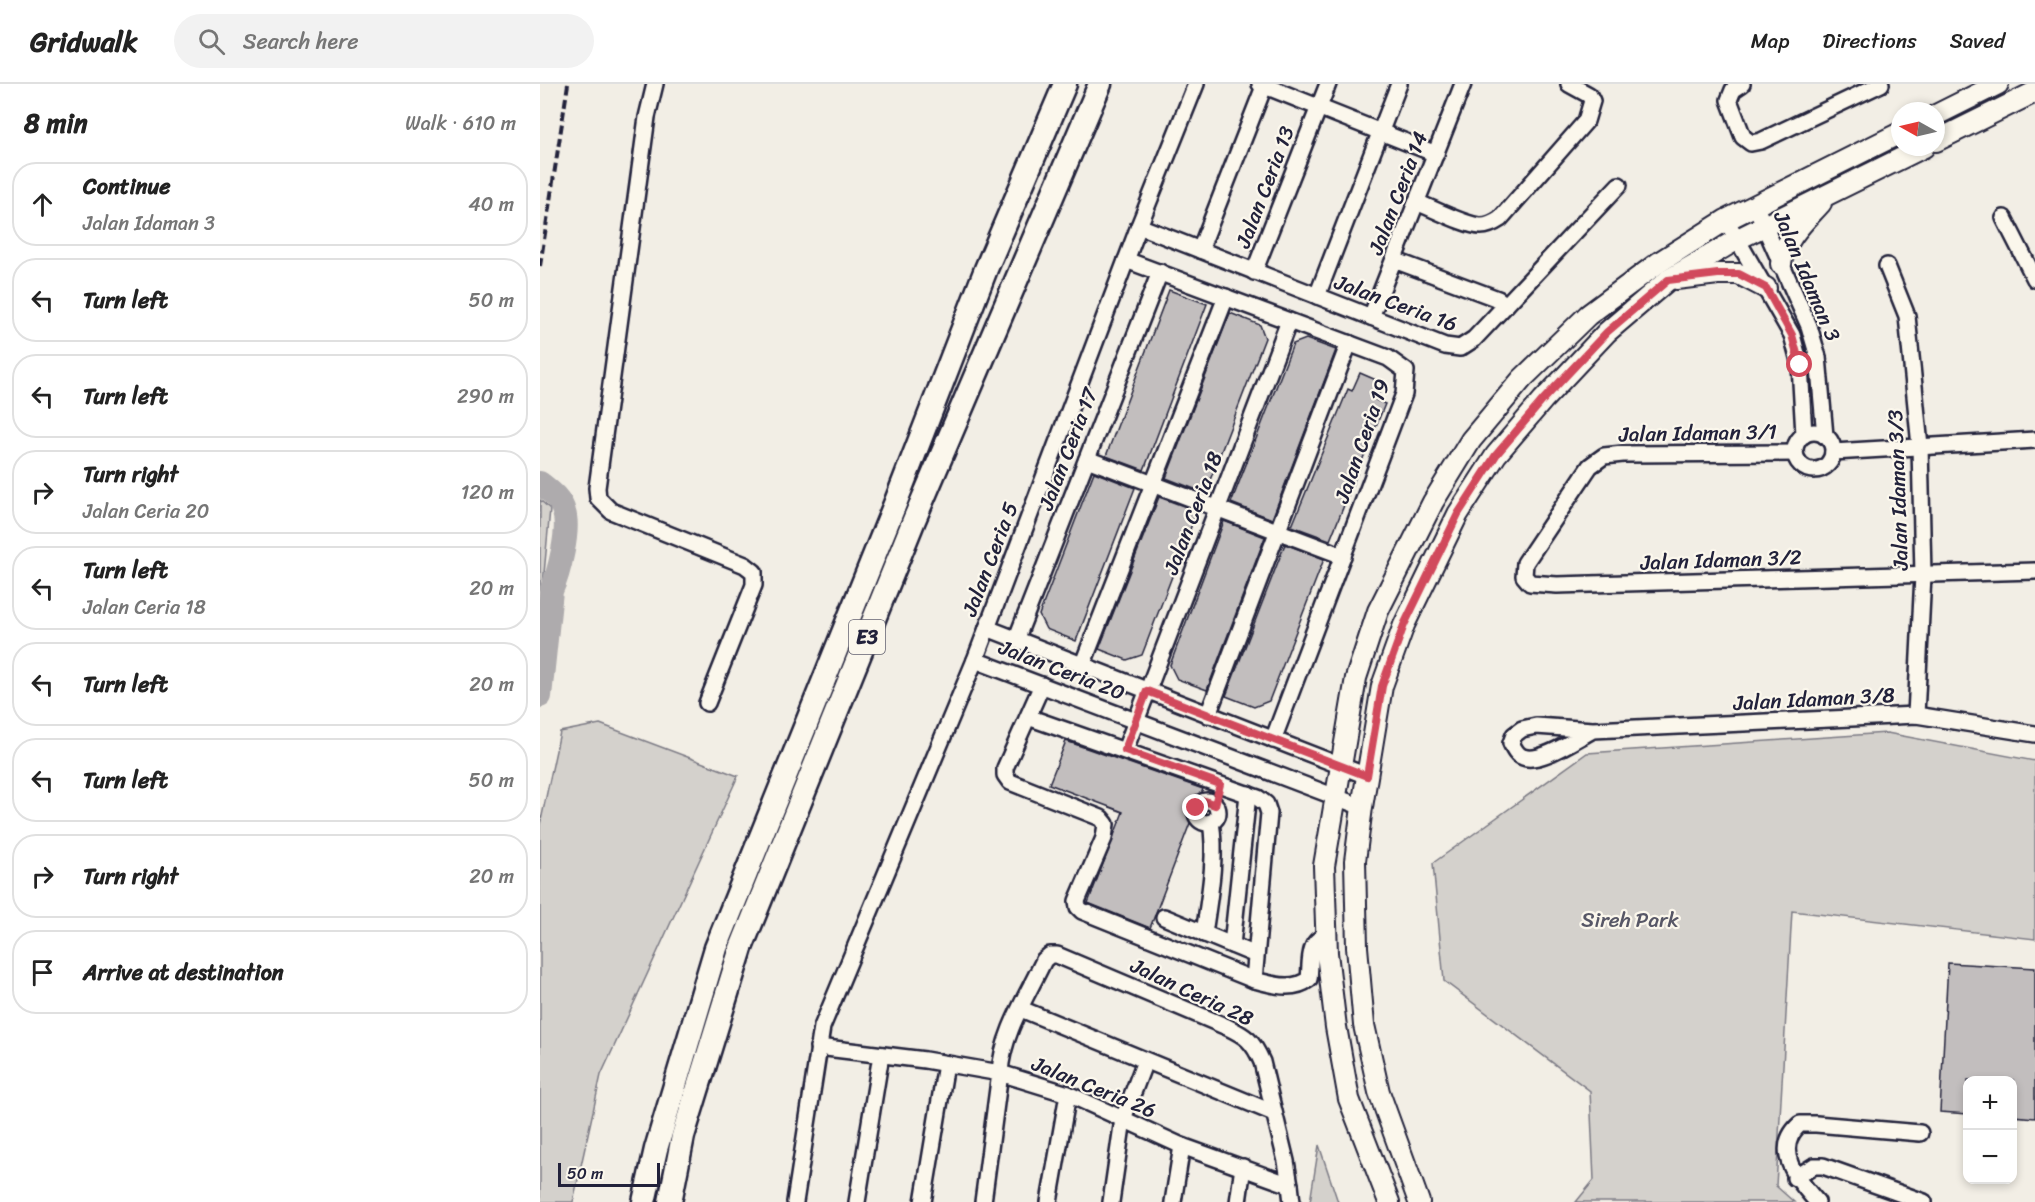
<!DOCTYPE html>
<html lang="en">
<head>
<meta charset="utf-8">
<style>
	body { margin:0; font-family:Sriracha,sans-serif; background:#f2f2f2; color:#222 }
	.controls { position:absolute; right:18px; bottom:18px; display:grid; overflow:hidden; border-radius:12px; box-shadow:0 3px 9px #0003 }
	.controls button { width:54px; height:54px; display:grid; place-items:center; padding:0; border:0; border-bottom:2px solid #e0e0e0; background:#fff; color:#222; font:30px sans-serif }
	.compass { position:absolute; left:1351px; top:18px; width:54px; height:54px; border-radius:50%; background:#fff; box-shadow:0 3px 9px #0003; rotate:278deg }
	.scale { position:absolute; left:18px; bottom:15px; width:102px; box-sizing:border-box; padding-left:6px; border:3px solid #22223b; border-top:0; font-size:16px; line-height:21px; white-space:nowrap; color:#22223b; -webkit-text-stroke:4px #fbf7ec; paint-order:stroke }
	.stop { position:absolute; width:18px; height:18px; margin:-14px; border:4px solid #d1495b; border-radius:50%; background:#fff }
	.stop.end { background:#d1495b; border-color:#fff; box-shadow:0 2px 6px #0008 }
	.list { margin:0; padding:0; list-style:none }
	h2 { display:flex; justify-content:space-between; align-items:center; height:78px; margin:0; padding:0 24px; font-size:26px }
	h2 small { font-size:20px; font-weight:400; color:#767676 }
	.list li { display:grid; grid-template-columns:39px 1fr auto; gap:18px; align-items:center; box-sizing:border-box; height:84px; margin:0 12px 12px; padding:0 12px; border:2px solid #e0e0e0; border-radius:24px }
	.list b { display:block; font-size:22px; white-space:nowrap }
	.list p { margin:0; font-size:20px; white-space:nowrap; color:#767676 }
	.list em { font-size:20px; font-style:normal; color:#767676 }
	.icon { flex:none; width:33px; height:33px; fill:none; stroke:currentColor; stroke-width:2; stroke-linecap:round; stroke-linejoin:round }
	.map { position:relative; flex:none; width:1495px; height:1118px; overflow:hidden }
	header { display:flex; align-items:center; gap:36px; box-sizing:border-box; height:84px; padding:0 30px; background:#fff; border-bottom:2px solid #e0e0e0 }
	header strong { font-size:28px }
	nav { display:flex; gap:33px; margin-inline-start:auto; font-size:21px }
	.search { width:420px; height:54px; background:#f2f2f2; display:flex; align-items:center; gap:15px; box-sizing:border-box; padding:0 21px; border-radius:33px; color:#767676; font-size:22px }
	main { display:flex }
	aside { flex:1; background:#fff }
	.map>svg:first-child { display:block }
	.green { fill:#d4d1cc; stroke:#7b7a84; stroke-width:1.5 }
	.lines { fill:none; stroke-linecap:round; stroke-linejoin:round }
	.river { stroke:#aeabad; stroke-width:24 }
	.building { fill:#c2bebe; stroke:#22223b; stroke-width:1.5 }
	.minor-casing { stroke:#22223b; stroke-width:20 }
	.major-casing { stroke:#22223b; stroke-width:24 }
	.highway-casing { stroke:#22223b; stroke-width:27 }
	.minor { stroke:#fbf7ec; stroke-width:15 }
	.major { stroke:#fbf7ec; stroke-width:20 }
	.highway { stroke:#fbf7ec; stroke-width:22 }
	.rail { stroke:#22223b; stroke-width:4; stroke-dasharray:9 4.5; stroke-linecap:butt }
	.route { stroke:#d1495b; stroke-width:8 }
	.labels { text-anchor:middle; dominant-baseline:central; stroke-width:4.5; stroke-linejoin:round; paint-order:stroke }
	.shield { fill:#fbf7ec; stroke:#636270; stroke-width:1.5 }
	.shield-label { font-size:20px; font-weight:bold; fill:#22223b }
	.street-label { font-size:21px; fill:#22223b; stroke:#fbf7ec }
	.park-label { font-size:21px; fill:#575766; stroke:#fbf7ec }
</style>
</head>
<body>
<header>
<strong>Gridwalk</strong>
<div class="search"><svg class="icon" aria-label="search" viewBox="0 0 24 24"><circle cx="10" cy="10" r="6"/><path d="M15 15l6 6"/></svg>Search here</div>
<nav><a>Map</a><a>Directions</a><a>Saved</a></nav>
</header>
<main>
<aside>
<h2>8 min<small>Walk · 610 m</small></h2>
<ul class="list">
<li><svg class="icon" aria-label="ahead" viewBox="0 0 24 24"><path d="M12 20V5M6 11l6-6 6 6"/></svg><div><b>Continue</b><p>Jalan Idaman 3</p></div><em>40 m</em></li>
<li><svg class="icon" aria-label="left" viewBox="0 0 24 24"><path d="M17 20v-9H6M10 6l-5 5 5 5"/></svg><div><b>Turn left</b></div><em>50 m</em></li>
<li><svg class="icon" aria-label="left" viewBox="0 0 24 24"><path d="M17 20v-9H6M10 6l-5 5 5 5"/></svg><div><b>Turn left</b></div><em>290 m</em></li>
<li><svg class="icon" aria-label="right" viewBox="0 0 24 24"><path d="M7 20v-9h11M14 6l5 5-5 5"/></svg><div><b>Turn right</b><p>Jalan Ceria 20</p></div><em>120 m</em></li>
<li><svg class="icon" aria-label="left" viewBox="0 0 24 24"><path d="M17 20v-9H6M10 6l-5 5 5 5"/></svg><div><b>Turn left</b><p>Jalan Ceria 18</p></div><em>20 m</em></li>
<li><svg class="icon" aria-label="left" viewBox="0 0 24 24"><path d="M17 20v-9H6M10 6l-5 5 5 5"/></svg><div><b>Turn left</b></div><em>20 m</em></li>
<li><svg class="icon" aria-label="left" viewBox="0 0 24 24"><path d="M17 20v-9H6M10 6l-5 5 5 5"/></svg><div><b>Turn left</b></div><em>50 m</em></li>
<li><svg class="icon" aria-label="right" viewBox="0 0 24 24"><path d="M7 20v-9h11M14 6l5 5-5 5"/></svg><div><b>Turn right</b></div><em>20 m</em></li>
<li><svg class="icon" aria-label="arrive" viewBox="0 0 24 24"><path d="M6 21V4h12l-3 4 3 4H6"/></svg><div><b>Arrive at destination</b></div></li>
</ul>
</aside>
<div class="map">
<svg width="1495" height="1118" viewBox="0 0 1495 1118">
	<rect width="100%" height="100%" fill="#f2eee5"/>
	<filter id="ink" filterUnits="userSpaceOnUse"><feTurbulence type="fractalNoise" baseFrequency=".0167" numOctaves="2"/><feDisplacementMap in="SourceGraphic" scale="12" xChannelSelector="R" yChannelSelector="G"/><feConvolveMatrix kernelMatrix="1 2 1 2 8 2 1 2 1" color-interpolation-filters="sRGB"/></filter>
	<g filter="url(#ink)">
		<g class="green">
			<path d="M 0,416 L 10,425 L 0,533 Z"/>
			<path d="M 60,640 L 198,692 L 61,991 L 33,1118 L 0,1118 L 0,741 L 20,648 Z"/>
			<path d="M 1347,649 L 1495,677 L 1495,855 L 1252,827 L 1236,1102 L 1254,1118 L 1036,1118 L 1054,1096 L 1050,1007 L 904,897 L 893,779 L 1047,669 Z"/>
			<path d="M 779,1061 L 798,1118 L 770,1118 Z"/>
		</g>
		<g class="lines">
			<path class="river" d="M 0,399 C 10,407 21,415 24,428 C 30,446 19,489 11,507 L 0,612"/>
		</g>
		<g class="building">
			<path d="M 629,206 L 667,220 L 604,386 L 566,372 Z"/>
			<path d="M 690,229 L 720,241 L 725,254 L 665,409 L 626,394 Z"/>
			<path d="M 766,255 L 796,266 L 732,435 L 691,419 L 753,260 Z"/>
			<path d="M 820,289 L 843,299 L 836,316 L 845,320 L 790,456 L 752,442 L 808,305 L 812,307 Z"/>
			<path d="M 554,388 L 595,404 L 536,557 L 506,545 L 499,531 Z"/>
			<path d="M 619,413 L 657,427 L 602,571 L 587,576 L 559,565 Z"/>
			<path d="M 684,437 L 725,453 L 667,606 L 637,595 L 630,581 Z"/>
			<path d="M 745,460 L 784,475 L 729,617 L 714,623 L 686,612 Z"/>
			<path d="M 526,657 L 663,705 L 610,844 L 548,819 L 583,728 L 509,700 Z"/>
			<path d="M 1408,879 L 1495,884 L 1495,1034 L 1473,1032 L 1473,996 L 1428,996 L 1428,1030 L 1400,1028 Z"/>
		</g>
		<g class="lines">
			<defs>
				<g id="minor">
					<path d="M 115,0 L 107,33 L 57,404 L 58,414 L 71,427 L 205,481 L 214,488 L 214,501 L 167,619"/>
					<path d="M 720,0 L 896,70"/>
					<path d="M 1202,0 L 1193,6 L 1189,16 L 1203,53 L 1211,59 L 1221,57 L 1341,0"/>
					<path d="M 876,118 C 892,124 926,142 941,142 C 948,142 954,139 960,135 L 1046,37 L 1052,17 L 1049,11 L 1029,0"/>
					<path d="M 1215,121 L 1269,242 L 1278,273 L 1285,352"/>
					<path d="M 1464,134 L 1495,195"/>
					<path d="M 1186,136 L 1252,251 L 1260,281 L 1264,351"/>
					<path d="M 599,142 L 905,262 L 920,264 L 934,255 L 1079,101"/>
					<path d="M 660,166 L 725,0"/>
					<path d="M 586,176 L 848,274 L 866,287 L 864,310 L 733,656"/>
					<path d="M 854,176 L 958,215 L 966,221"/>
					<path d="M 1347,182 L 1367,232 L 1380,362 L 1383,491 L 1376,631"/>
					<path d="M 714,188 L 788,0"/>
					<path d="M 777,212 L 859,0"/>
					<path d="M 831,233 L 923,0"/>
					<circle cx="1274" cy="367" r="19"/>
					<path d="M 1293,368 L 1495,356"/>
					<path d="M 1255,369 L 1083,370 L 1064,372 L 1050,382 L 985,479 L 984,492 L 990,499 L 1017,501 L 1495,487"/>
					<path d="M 547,375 L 803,472"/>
					<path d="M 447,544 L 827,692"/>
					<path d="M 476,556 L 620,188"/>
					<path d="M 435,576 L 822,723"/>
					<path d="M 542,582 L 686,213"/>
					<path d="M 502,601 L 465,684 L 465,691 L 470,698 L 561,734 L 566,740 L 564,754 L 537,817 L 538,823 L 542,827 L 714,896 C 732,900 752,908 769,895 C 771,880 767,856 786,853"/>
					<path d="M 668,631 L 809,259"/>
					<path d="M 488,633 L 718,714 L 726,720 L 729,729 L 714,896"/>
					<path d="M 1053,646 C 1037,654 1000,680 983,673 C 977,671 974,665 971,659 L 974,651 L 982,645 L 996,642 L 1053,646 L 1376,631 L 1495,650"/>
					<path d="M 585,666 L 749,237"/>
					<circle cx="667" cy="728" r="11"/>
					<path d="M 624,833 L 716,871"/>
					<path d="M 664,850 C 669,813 677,775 671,738"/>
					<path d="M 692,861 L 708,710"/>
					<path d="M 481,925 L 734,1029"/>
					<path d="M 278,963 L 385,976 L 460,989 L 528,1010 L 642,1062 L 750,1101 L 746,1077 L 722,978 C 713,957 706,952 687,943 L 517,871 L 510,871 L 504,876 C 487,912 462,950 460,989 L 443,1118"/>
					<path d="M 1255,1094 L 1274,1082 L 1283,1082 L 1384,1118"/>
					<path d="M 750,1101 L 752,1118"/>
					<path d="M 255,1118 L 282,943 L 435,576 L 599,142 L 656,0"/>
					<path d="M 317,1118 L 341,971"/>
					<path d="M 383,1118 L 406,980"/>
					<path d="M 509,1118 L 528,1010"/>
					<path d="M 571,1118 L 583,1035 L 605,977"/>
					<path d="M 633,1118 L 642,1062"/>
					<path d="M 698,1118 L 703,1083"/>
					<path d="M 1277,1118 C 1258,1096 1231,1066 1260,1040 L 1276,1040 L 1380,1049"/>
				</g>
				<g id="major">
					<path d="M 1396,31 L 1458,0"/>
					<path d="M 1396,57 L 1495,8"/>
					<path d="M 1241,180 C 1245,154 1264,138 1281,119"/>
					<path d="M 1136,195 L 1178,190 L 1199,190 L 1226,204"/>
					<path d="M 849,1118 L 809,1015 L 796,943 L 787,869 L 784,782 L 816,594 L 838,527 L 893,418 L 931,356 L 982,295 L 1048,231 L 1118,179 L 1186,136 L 1360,49"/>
					<path d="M 879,1118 L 839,1008 L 824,941 L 817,863 L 815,777 L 822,723 L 842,602 L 864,541 L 918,430 L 956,371 L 1003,316 L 1067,248 L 1128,196 L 1198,155 L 1384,63"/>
				</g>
				<g id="highway">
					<path d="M 104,1118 L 116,1065 L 176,864 L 355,420 L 446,185 L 525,0"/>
					<path d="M 130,1118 L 143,1052 L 201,864 L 374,436 L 560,0"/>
				</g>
			</defs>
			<use href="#minor" class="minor-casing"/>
			<use href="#major" class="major-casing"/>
			<use href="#highway" class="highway-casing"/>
			<use href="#minor" class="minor"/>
			<use href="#major" class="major"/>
			<use href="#highway" class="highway"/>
			<path class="rail" d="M 0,182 L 28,0"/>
		</g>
	</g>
	<g class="lines" filter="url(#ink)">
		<path class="route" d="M 656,724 L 665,717 L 675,721 L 680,700 L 585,666 L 607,607 L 827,692 L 842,602 L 864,541 L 918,430 L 956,371 L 1003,316 L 1067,248 L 1128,196 L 1178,190 L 1199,190 L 1226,204 L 1252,251 L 1260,281"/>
	</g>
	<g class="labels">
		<rect class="shield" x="309" y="536" width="36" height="34" rx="4.5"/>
		<g class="shield-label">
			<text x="327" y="553">E3</text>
		</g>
		<g class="street-label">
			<text transform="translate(725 103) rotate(-69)">Jalan Ceria 13</text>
			<text transform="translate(858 109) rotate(-69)">Jalan Ceria 14</text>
			<text transform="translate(1267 192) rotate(67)">Jalan Idaman 3</text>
			<text transform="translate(856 219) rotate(20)">Jalan Ceria 16</text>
			<text transform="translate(1158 349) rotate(-1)">Jalan Idaman 3/1</text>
			<text transform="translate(822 357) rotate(-71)">Jalan Ceria 19</text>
			<text transform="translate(528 365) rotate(-69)">Jalan Ceria 17</text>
			<text transform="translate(1358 406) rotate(-92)">Jalan Idaman 3/3</text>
			<text transform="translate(653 429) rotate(-69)">Jalan Ceria 18</text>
			<text transform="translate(450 475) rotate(-69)">Jalan Ceria 5</text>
			<text transform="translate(1181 476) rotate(-2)">Jalan Idaman 3/2</text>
			<text transform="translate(522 586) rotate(21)">Jalan Ceria 20</text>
			<text transform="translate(1274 615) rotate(-3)">Jalan Idaman 3/8</text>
			<text transform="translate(652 908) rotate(25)">Jalan Ceria 28</text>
			<text transform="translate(554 1003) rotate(22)">Jalan Ceria 26</text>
		</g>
		<g class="park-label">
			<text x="1090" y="836">Sireh Park</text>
		</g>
	</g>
</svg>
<div class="controls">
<button>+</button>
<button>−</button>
</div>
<svg class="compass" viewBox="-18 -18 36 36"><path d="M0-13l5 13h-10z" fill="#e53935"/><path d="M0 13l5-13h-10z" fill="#767676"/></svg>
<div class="scale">50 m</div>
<div class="stop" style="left:1260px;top:281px"></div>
<div class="stop end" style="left:656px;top:724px"></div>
</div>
</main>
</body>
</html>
